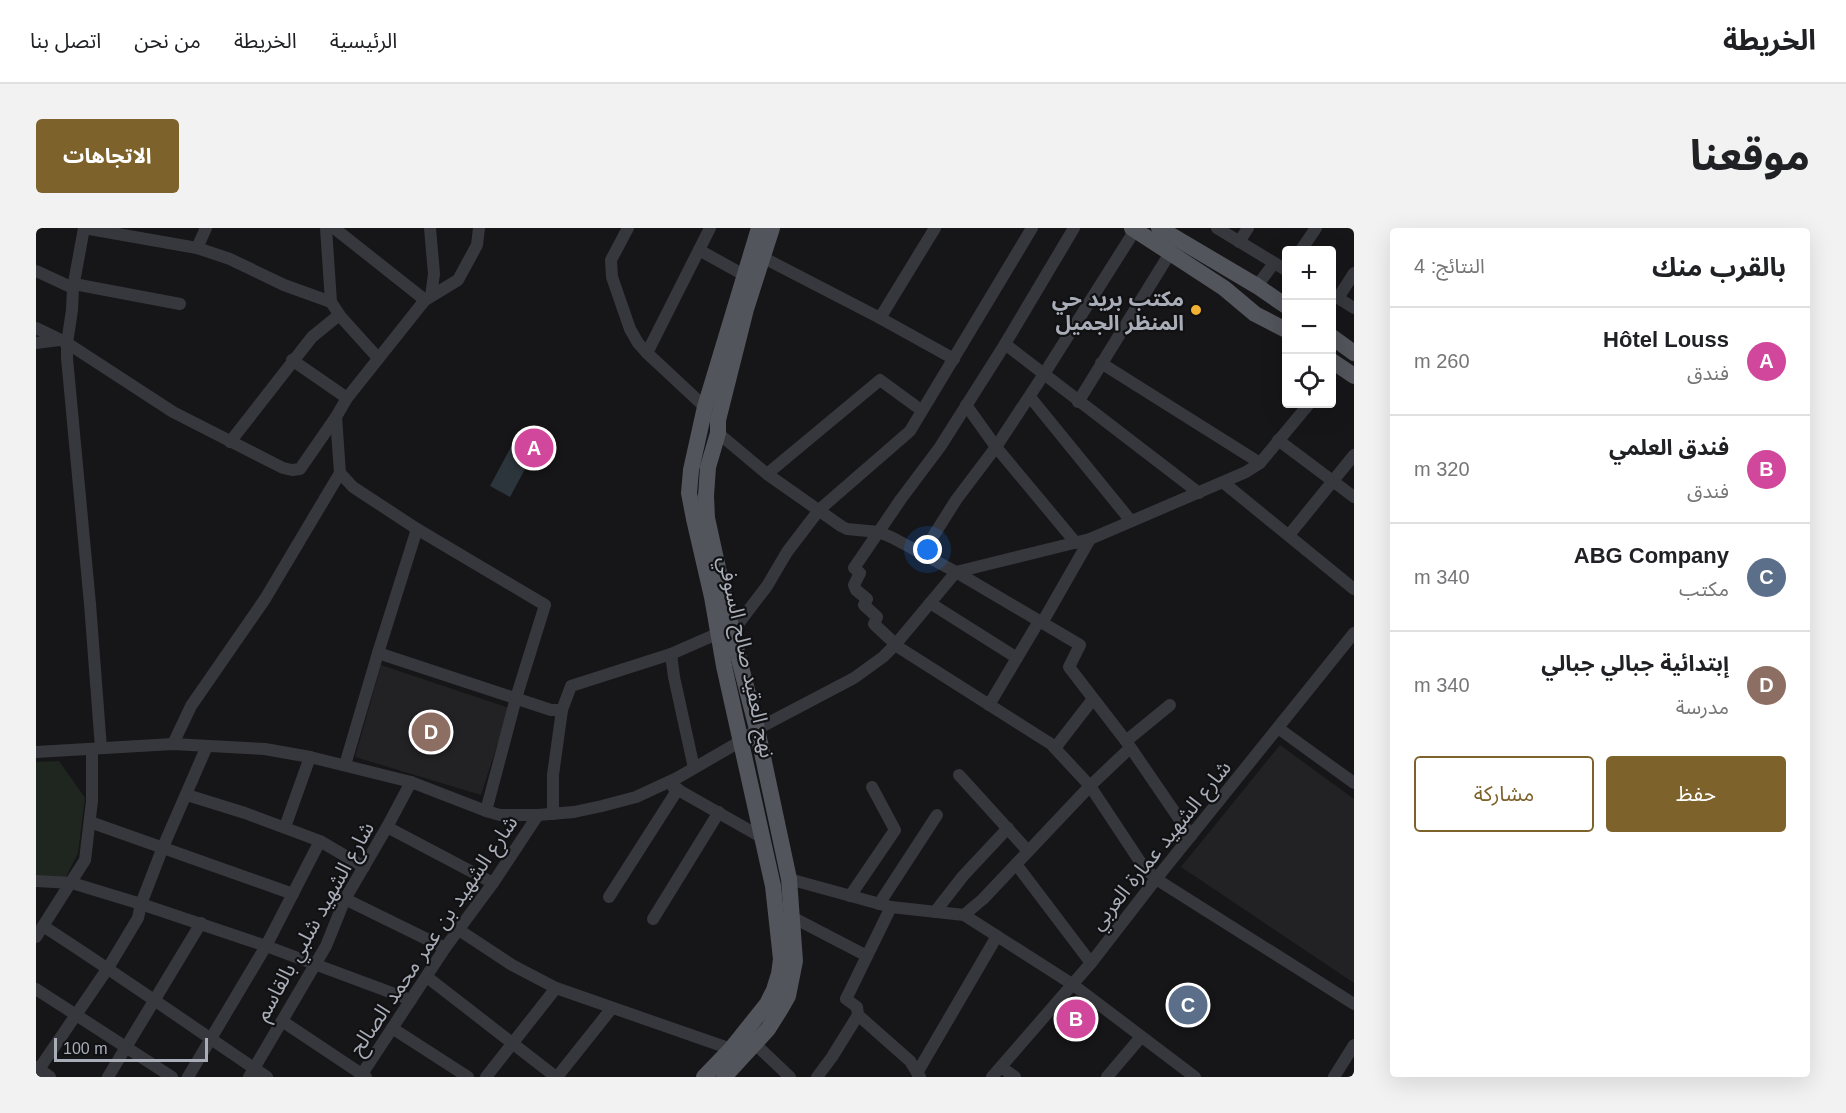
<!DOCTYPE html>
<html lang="ar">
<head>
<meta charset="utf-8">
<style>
	body { margin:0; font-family:Arial,"Noto Sans Arabic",sans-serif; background:#f2f2f2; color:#202124; direction:rtl }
	.controls { position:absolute; right:18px; top:18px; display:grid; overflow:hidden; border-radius:6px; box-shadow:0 6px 24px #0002 }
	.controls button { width:54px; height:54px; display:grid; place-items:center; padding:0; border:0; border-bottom:2px solid #e0e0e0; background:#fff; color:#202124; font:30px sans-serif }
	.scale { position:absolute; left:18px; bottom:15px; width:154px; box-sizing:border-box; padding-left:6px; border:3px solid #a8adb8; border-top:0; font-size:16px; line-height:21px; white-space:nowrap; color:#a8adb8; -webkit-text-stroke:4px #111113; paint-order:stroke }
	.you { position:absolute; left:892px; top:322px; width:21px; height:21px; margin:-15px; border:4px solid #fff; border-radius:50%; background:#1a73e8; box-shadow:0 0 0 9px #1a73e833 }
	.badge { display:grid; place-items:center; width:39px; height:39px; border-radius:50%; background:#7e622b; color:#fff; font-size:20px; font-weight:700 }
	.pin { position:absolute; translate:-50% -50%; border:3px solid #fff; box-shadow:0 2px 6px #0006 }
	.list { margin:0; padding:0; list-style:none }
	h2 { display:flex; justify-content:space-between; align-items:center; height:78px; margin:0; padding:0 24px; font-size:26px }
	h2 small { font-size:20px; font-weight:400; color:#757577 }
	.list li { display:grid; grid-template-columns:39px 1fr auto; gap:18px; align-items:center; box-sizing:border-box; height:108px; padding:0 24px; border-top:2px solid #e0e0e0 }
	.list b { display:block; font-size:22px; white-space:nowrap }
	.list p { margin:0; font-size:20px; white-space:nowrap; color:#757577 }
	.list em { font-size:20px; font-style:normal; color:#757577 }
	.actions { display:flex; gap:12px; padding:18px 24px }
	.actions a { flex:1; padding:14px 0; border:2px solid #7e622b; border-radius:6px; text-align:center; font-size:21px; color:#7e622b }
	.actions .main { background:#7e622b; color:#fff }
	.icon { flex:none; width:33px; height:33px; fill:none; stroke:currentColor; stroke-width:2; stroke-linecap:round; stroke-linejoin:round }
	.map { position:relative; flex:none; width:1318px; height:849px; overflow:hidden; direction:ltr; border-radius:6px }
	header { display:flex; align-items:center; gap:36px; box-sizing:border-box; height:84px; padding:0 30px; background:#fff; border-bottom:2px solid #e0e0e0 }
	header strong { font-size:28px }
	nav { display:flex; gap:33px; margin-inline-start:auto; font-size:21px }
	.intro { display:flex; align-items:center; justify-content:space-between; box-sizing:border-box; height:144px; padding:0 36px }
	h1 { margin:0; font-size:42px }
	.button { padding:15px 27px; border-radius:6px; background:#7e622b; color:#fff; font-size:21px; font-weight:700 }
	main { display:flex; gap:36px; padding:0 36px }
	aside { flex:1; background:#fff; border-radius:6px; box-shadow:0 6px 24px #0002 }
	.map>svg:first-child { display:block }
	.built { fill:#222225 }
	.green { fill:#1e261f }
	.water { fill:#2c353c }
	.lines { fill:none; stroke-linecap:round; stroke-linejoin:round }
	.minor { stroke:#37383d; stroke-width:12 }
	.major { stroke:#53555c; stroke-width:16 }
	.poi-dot { fill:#f2b134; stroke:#111113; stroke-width:2 }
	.labels { text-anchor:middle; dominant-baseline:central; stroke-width:4.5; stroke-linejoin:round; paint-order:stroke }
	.poi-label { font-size:21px; font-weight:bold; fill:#a8adb8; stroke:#111113; text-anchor:end }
	.street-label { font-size:21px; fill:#a8adb8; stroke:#111113 }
</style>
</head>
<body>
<header>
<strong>الخريطة</strong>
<nav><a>الرئيسية</a><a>الخريطة</a><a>من نحن</a><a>اتصل بنا</a></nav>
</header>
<div class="intro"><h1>موقعنا</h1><a class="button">الاتجاهات</a></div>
<main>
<aside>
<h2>بالقرب منك<small>النتائج: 4</small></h2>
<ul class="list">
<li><span class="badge" style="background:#d1479c">A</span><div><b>Hôtel Louss</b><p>فندق</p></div><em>260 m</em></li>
<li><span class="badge" style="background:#d1479c">B</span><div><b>فندق العلمي</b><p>فندق</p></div><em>320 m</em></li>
<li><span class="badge" style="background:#5c6f8a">C</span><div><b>ABG Company</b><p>مكتب</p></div><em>340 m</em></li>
<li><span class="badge" style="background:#8d6e63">D</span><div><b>إبتدائية جبالي جبالي</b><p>مدرسة</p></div><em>340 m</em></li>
</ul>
<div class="actions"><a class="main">حفظ</a><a>مشاركة</a></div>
</aside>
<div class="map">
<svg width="1318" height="849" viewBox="0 0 1318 849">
	<rect width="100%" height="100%" fill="#161618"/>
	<g class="built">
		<path d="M 345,437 L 473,480 L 445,567 L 319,529 Z"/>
		<path d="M 1244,517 L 1318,571 L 1318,755 L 1145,639 Z"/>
	</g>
	<path class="green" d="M 23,533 L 49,570 L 42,625 L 29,651 L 0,649 L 0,534 Z"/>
	<path class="water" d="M 475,219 L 495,230 L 474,269 L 454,258 Z"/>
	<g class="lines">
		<g class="minor">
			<path d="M 48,0 L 37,60 L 36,82 L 31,115 L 137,184 L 247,240 L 256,242 L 264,241 L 300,189 L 311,170 L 389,72 L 422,52 L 441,17 L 443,0"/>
			<path d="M 48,0 L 161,20 L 170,0"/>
			<path d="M 290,0 L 295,74 L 305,89 L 342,130"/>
			<path d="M 298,0 L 389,72"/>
			<path d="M 394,0 L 398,46 L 395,68"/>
			<path d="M 592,0 L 575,32 L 576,49 L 594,101 L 602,115 L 611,125 L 669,179"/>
			<path d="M 1038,0 L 966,121 L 904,219 L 865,271 L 818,340 L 824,345 L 818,357 L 820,362 L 831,371 L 828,377 L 841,389 L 838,396 L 854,411 L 859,417 L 1015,516 L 1054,558 L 1105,635 L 1120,651 L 1318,776"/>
			<path d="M 1181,0 L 1250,42"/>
			<path d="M 1099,2 L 1008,146 L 1163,265"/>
			<path d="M 1203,14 L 1212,0"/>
			<path d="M 161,20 L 194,31 L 248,57 L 295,74"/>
			<path d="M 663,22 L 708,47"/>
			<path d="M 1265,22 L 1280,0"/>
			<path d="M 726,29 L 844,90 L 899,0"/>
			<path d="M 0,43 L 37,60"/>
			<path d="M 38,56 L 144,76"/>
			<path d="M 1221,58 L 1238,35"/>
			<path d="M 1297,67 L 1318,80"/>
			<path d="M 1302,70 L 1318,45"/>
			<path d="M 844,90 L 918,131"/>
			<path d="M 0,100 L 31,115 L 31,130 L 54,376 L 65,520"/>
			<path d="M 0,115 L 23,112"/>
			<path d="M 969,116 L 1008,146 L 960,219 L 1040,315"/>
			<path d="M 611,125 L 674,0"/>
			<path d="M 256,132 L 311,170"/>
			<path d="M 1065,135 L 1224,235"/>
			<path d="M 994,169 L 1095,293"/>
			<path d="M 1042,174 L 1134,25"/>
			<path d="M 682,205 L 731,246 L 805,298 L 811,301 L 843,304 L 857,310 L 920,344 L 1044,417 L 1033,439 L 1090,513 L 1155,608"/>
			<path d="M 1242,212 L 1318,269"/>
			<path d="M 194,214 L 276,109 L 303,87"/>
			<path d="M 304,245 L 317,259 L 381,301 L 509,377 L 480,470 L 450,583"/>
			<path d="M 731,246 L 844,152 L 885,182"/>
			<path d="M 1188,255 L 1318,361"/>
			<path d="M 1253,307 L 1318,227"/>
			<path d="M 886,326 L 920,272 L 960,219 L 930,177"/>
			<path d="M 894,375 L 981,430"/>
			<path d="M 1006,395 L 1054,311"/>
			<path d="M 696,404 L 731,358 L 751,324 L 783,282 L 874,203 L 996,0"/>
			<path d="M 342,425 L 515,482 L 526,482 L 535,458 L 635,426"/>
			<path d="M 953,477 L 1003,393"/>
			<path d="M 1242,500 L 1318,555"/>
			<path d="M 1090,513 L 1134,477"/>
			<path d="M 137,516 L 155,478 L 229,371 L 304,245 L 300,189"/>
			<path d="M 1019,520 L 1057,471"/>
			<path d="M 0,524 L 137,516 L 229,521 L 274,529 L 375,554 L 450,583 L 464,587 L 502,587 L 538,584 L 566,578 L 600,569 L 641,550 L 705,513 L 721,501 L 818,450 L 847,429 L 859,417 L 920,344 L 1054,311 L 1210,244 L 1224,235 L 1273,176"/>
			<path d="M 309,537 L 342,425 L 381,301"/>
			<path d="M 658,540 L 638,449 L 635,426 L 683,405"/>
			<path d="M 923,547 L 992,623"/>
			<path d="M 637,559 L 727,610"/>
			<path d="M 151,567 L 209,585 L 284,613 L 328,639"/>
			<path d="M 517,586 L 517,547 L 526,482"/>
			<path d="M 54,594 L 257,666"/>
			<path d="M 249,599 L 274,529"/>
			<path d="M 351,599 L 457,655"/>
			<path d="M 980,636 L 1055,735"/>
			<path d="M 753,651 L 855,679 L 928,687 L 1036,756 L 1159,849"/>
			<path d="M 0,653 L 36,655 L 105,676 L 230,718 L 375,772"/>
			<path d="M 814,668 L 859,602 L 836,559"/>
			<path d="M 573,669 L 642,561"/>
			<path d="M 309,671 L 409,720"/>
			<path d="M 843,676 L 901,587"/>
			<path d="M 899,684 L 927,648 L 972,600"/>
			<path d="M 928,687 L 947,671 L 1054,558 L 1094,520"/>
			<path d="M 756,689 L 831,728"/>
			<path d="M 617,691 L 683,584"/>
			<path d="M 7,698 C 83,747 157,799 231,849"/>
			<path d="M 423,702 L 476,737 L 520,760 L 695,821"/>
			<path d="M 0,709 L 49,632 L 56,573 L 56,521"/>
			<path d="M 391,749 L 520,849"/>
			<path d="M 0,761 L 136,849"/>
			<path d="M 822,787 L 874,833 L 884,849"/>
			<path d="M 246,793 L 330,849"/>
			<path d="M 356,800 L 432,849"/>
			<path d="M 719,816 L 754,849"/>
			<path d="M 0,839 L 14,849"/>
			<path d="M 965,839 L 979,849"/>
			<path d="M 3,841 L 72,740 L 102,690 L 105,676 L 127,619 L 171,518"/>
			<path d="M 881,845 L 961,708"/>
			<path d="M 72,849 L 165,695"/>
			<path d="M 152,849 L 230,718 L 284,613"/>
			<path d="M 213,849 L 290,718 L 309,671 L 351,599 L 375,554"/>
			<path d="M 324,849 L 409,720 L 457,655 L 502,587"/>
			<path d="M 450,849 L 520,760"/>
			<path d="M 521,849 L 576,780"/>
			<path d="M 781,849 L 796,829 L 822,787 L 821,779 L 810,771 L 855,679"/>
			<path d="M 956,849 L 1055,735 L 1120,651 L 1318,405"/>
			<path d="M 1071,849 L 1105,809"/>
			<path d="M 1298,849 L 1318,817"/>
		</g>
		<g class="major">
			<path d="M 1096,0 L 1188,60 L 1219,86 L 1250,102"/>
			<path d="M 1123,0 L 1221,58 L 1250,78"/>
			<path d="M 1296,109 L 1318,125"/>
			<path d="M 1296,133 L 1318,148"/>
			<path d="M 668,849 L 695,821 L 731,776 L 738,762 L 743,746 L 745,731 L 737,658 L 688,438 L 676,369 L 658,291 L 653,265 L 655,242 L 669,179 L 723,0"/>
			<path d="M 688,849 L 732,801 L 744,782 L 752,768 L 759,733 L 753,651 L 721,501 L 696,404 L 671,290 L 670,268 L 672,239 L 682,205 L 682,192 L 710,81 L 736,0"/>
		</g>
	</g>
	<circle class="poi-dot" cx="1160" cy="82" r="6"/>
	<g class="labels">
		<g class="poi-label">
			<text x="1148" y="70">مكتب بريد حي<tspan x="1148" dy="24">المنظر الجميل</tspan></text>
		</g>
		<g class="street-label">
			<text transform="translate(711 429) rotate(78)">نهج العقيد صالح السوفي</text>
			<text transform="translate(1124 617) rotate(-51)">شارع الشهيد عمارة العربي</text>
			<text transform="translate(278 693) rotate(-61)">شارع الشهيد شلبي بالقاسم</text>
			<text transform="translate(397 707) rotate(-56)">شارع الشهيد بن عمر محمد الصالح</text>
		</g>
	</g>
</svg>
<div class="controls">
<button>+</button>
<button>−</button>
<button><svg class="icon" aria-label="locate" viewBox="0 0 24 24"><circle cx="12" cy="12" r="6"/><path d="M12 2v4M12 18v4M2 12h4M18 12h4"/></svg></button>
</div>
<div class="scale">100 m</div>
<div class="you"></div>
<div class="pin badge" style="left:498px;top:220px;background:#d1479c">A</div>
<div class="pin badge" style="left:1040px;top:791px;background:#d1479c">B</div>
<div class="pin badge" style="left:1152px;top:777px;background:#5c6f8a">C</div>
<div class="pin badge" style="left:395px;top:504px;background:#8d6e63">D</div>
</div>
</main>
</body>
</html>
